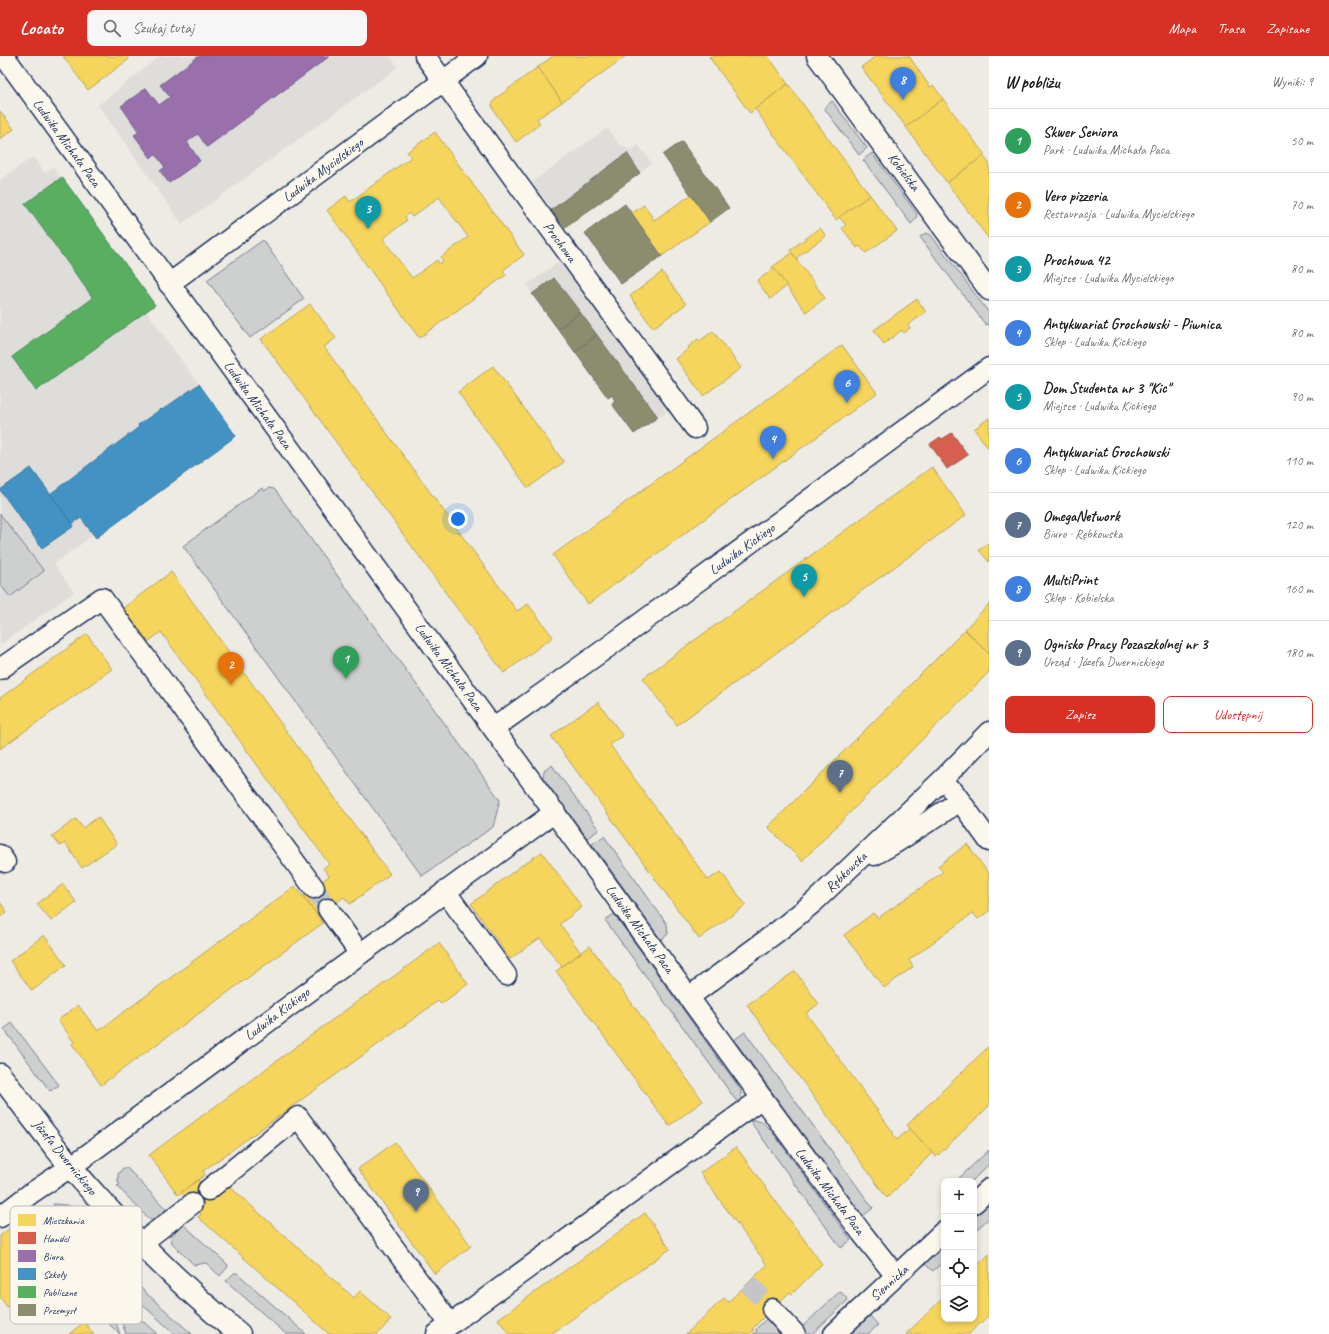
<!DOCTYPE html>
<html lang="pl">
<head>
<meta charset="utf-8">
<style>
	body { margin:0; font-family:Caveat,sans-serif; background:#f6f6f6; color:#202124 }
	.controls { position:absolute; right:12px; bottom:12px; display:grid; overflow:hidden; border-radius:8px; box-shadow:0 2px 6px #0003 }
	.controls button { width:36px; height:36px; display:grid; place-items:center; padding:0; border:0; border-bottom:1px solid #e0e0e0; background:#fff; color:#202124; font:20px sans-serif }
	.you { position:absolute; left:458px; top:463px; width:14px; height:14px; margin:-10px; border:3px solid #fff; border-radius:50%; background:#1a73e8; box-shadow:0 0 0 6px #1a73e833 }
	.badge { display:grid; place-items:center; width:26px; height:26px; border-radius:50%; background:#d93025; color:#fff; font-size:13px; font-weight:700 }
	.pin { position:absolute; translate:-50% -33px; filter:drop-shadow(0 1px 2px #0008) }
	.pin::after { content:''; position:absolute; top:21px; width:14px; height:12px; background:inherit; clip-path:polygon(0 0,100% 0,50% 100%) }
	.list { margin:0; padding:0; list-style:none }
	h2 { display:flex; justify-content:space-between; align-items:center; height:52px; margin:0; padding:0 16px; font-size:17px }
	h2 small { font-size:13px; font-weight:400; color:#757577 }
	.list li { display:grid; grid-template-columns:26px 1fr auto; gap:12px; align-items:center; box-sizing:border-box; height:64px; padding:0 16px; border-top:1px solid #e0e0e0 }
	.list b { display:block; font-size:15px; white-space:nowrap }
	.list p { margin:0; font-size:13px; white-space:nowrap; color:#757577 }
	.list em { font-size:13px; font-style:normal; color:#757577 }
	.actions { display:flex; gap:8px; padding:12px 16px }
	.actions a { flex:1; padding:9px 0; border:1px solid #d93025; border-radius:8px; text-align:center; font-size:14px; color:#d93025 }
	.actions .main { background:#d93025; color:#fff }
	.icon { flex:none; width:22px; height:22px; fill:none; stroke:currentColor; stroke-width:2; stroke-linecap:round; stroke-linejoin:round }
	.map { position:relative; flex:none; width:989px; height:1278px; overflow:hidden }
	header { display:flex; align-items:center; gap:24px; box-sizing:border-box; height:56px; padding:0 20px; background:#d93025; color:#fff }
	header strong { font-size:19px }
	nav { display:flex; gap:22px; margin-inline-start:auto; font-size:14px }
	.search { width:280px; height:36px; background:#f6f6f6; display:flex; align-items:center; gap:10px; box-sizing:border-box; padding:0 14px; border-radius:8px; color:#757577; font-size:15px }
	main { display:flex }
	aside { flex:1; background:#fff }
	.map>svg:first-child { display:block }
	.built { fill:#deddda }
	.green { fill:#cecfcf; stroke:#747f96 }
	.homes { fill:#f6d55c; stroke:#b4a35d; fill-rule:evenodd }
	.shops { fill:#d6604d; stroke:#9e5152 }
	.offices { fill:#9970ab; stroke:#735c94 }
	.schools { fill:#4393c3; stroke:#3775a5 }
	.public { fill:#5aae61; stroke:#478860 }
	.industry { fill:#8c8c6e; stroke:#6a7069 }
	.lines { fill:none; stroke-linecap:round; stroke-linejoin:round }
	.minor-tunnel { stroke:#c4c5c9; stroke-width:20; stroke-dasharray:20 10; stroke-linecap:butt }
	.minor-casing { stroke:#1b2f5e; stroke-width:23 }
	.tertiary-casing { stroke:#1b2f5e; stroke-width:25 }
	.minor { stroke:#fbf7ec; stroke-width:20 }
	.tertiary { stroke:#fbf7ec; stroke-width:22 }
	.labels { text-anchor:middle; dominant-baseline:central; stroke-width:4; stroke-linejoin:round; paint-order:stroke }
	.street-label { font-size:14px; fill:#1b2f5e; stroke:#fbf7ec }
	.key { fill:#fbf7ec; stroke:#b8bbc1; stroke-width:1 }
	.key-label { font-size:11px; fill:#1b2f5e }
</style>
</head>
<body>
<header>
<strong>Locato</strong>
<div class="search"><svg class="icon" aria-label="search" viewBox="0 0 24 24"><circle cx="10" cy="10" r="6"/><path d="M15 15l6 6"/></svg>Szukaj tutaj</div>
<nav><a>Mapa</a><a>Trasa</a><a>Zapisane</a></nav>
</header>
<main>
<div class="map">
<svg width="989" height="1278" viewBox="0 0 989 1278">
	<rect width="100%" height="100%" fill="#eeebe4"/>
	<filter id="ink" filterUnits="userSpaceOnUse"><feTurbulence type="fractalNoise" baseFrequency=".025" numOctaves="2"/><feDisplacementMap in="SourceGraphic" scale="8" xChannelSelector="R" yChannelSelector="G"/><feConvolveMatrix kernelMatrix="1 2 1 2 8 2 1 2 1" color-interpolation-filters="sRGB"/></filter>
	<g filter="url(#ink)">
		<g class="built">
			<path d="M 160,0 L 390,0 L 398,11 L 182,168 L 98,49 Z"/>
			<path d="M 607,72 L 620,89 L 631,94 L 638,89 L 652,107 L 565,172 L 532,126 Z"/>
			<path d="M 33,101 L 45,117 L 53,111 L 61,122 L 62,121 L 155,249 L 146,255 L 236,380 L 96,482 L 93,479 L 54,508 L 74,536 L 0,589 L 0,124 Z"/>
			<path d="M 560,205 L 664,349 L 665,358 L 658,361 L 634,378 L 612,348 L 615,345 L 612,340 L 608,342 L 532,238 L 527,229 Z"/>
		</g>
		<g class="green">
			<path d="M 832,45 L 867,92 L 859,99 L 824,52 Z"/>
			<path d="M 872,97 L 917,158 L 916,163 L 911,168 L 863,104 Z"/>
			<path d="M 926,177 L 931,179 L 989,257 L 989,269 L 985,268 L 920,181 Z"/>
			<path d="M 263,184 L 304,243 L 250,282 L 207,224 Z"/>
			<path d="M 262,432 L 264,435 L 269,432 L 274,433 L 276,435 L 500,744 L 493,771 L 422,820 L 183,490 Z"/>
			<path d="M 0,458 L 44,515 L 10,541 L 0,528 Z"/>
			<path d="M 552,709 L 599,774 L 587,782 L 543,722 L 544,715 Z"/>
			<path d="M 604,780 L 667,868 L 668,878 L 661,884 L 592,788 Z"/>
			<path d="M 614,858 L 741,1034 L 741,1043 L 738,1047 L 605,864 Z"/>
			<path d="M 12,967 L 59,1029 L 50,1035 L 4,973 Z"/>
			<path d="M 745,976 L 873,1152 L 863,1160 L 734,984 Z"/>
			<path d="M 754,1064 L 762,1066 L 771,1074 L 851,1184 L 841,1192 L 750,1065 Z"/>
			<path d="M 989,1094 L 989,1108 L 972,1125 L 956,1125 Z"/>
			<path d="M 123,1112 L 127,1112 L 166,1153 L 155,1164 L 150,1164 L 117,1130 L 120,1129 L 118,1126 L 118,1118 Z"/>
			<path d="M 989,1147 L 989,1162 L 974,1176 L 974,1161 Z"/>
			<path d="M 53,1148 L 67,1149 L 76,1153 L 75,1156 L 80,1161 L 85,1161 L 101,1178 L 100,1189 L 120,1211 L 112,1220 L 69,1174 Z"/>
			<path d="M 184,1169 L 228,1209 L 227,1212 L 220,1220 L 206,1207 L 194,1209 L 172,1187 L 171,1181 L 180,1170 Z"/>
			<path d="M 944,1190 L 944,1205 L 933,1215 L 925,1208 Z"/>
			<path d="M 125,1215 L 146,1237 L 192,1278 L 175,1278 L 117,1226 L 117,1223 Z"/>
			<path d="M 234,1217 L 237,1217 L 306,1278 L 286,1278 L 226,1225 Z"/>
			<path d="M 104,1234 L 120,1278 L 90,1251 L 90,1245 Z"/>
			<path d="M 840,1235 L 848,1244 L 812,1278 L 804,1278 L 801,1272 Z"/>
			<path d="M 115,1240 L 157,1278 L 126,1278 L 113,1242 Z"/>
			<path d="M 870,1260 L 878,1269 L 868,1278 L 851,1278 Z"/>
			<path d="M 768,1261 L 781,1275 L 779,1278 L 753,1278 L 757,1275 L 756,1273 Z"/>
		</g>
		<g class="homes">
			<path d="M 63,0 L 127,0 L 129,3 L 88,34 Z"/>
			<path d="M 553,0 L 626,0 L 562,46 L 538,11 Z"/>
			<path d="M 711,0 L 768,0 L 788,28 L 750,57 L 709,1 Z"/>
			<path d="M 876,0 L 909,0 L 930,31 L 933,29 L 943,43 L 906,71 L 861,11 Z"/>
			<path d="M 538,11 L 562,46 L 537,63 L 540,68 L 516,86 L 494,55 L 492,49 L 495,43 Z"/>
			<path d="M 788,28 L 870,139 L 836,164 L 755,53 Z"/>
			<path d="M 943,43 L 985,99 L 947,127 L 906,71 Z"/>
			<path d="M 0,55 L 14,73 L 0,83 Z"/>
			<path d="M 435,76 L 524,199 L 503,214 L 506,219 L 419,282 L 327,154 L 346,140 L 350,146 L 411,101 L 407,96 ZM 439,141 L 468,181 L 441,201 L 443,205 L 439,208 L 437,204 L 412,222 L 383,183 L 407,164 L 405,161 L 409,157 L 412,161 Z"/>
			<path d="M 983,100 L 989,107 L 989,181 L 988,182 L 947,127 Z"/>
			<path d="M 691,139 L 710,166 L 662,200 L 632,157 L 644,149 L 654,164 Z"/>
			<path d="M 870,139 L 897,175 L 866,197 L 860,190 L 857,192 L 842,172 L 846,169 L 839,161 Z"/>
			<path d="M 820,172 L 826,180 L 796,202 L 790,194 Z"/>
			<path d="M 792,197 L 825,242 L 806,256 L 772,211 Z"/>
			<path d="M 774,212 L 787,230 L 770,243 L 757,225 Z"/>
			<path d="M 662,216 L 686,248 L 653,272 L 630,240 Z"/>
			<path d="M 917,243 L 926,256 L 908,269 L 910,272 L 904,277 L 902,274 L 884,288 L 874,274 Z"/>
			<path d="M 310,248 L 336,282 L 324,291 L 517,555 L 528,548 L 553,581 L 504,617 L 261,283 Z"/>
			<path d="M 713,275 L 741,312 L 703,340 L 676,303 L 689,292 L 688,291 L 698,283 L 700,285 Z"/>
			<path d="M 842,289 L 877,337 L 588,548 L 553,499 Z"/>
			<path d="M 493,310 L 564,406 L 528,432 L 458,336 Z"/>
			<path d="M 989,362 L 989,393 L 974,373 Z"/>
			<path d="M 932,411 L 966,459 L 677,669 L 643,622 Z"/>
			<path d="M 988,487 L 989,489 L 989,506 L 979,494 Z"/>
			<path d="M 171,516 L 390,818 L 350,848 L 344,841 L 318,860 L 303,840 L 329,820 L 323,812 L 329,808 L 161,576 L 148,586 L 123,552 Z"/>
			<path d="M 989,548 L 989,598 L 965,573 Z"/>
			<path d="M 965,574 L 989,598 L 989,616 L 802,805 L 768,771 Z"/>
			<path d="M 87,578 L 112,613 L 0,693 L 0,642 Z"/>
			<path d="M 598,646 L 623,680 L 610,689 L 708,824 L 721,816 L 746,849 L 699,883 L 551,680 Z"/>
			<path d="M 98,761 L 117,788 L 82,812 L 65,787 L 60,790 L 52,780 L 76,763 L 83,772 Z"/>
			<path d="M 967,788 L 989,818 L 989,855 L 978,863 L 973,857 L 909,904 L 913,911 L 884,932 L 844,879 L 873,857 L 878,862 L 943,816 L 938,810 Z"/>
			<path d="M 542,796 L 582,851 L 560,868 L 581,897 L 562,911 L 540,882 L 510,903 L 471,848 L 522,809 Z"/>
			<path d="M 63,828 L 76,846 L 51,865 L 37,848 Z"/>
			<path d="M 295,830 L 323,867 L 101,1029 L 72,988 L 74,986 L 58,964 L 78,949 L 98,975 Z"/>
			<path d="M 0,846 L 7,856 L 0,861 Z"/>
			<path d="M 44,879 L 66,909 L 32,935 L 10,905 Z"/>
			<path d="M 439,887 L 468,928 L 441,948 L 438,945 L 203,1115 L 205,1119 L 178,1139 L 149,1099 L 366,939 L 367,940 Z"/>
			<path d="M 590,890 L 703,1045 L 669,1070 L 556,915 Z"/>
			<path d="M 795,915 L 819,948 L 806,957 L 893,1076 L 893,1078 L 897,1084 L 910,1072 L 932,1097 L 887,1142 L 747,949 Z"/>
			<path d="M 989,990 L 989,1050 L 936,1101 L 907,1069 Z"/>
			<path d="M 395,1086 L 471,1190 L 435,1218 L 358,1113 Z"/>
			<path d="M 736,1091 L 822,1208 L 792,1238 L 790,1236 L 772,1253 L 752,1273 L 754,1274 L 750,1278 L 686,1278 L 724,1242 L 728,1246 L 767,1209 L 700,1117 Z"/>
			<path d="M 198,1124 L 215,1142 L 227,1128 L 354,1242 L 360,1235 L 391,1263 L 378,1278 L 329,1278 L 198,1161 L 201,1158 L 181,1136 Z"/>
			<path d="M 645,1157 L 670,1193 L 551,1278 L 509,1278 L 498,1263 Z"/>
			<path d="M 10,1172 L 44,1216 L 7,1251 L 0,1241 L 0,1180 Z"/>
			<path d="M 989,1198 L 989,1259 L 969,1278 L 906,1278 L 944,1241 L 944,1263 L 974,1263 L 974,1213 Z"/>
			<path d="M 84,1266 L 94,1278 L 69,1278 Z"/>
		</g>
		<path class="shops" d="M 952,377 L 968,399 L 947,413 L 930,388 L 940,381 L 942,383 Z"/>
		<path class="offices" d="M 199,0 L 330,0 L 207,91 L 198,78 L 187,86 L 200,105 L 169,127 L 160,115 L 165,111 L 155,98 L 151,102 L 134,79 L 139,76 L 121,50 L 146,32 L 159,49 L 170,41 L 160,29 Z"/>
		<g class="schools">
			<path d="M 199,328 L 236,380 L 96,482 L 81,462 L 72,468 L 50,438 L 139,371 L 138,369 L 161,353 L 162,354 Z"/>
			<path d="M 31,412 L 74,470 L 42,492 L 0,434 Z"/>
		</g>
		<path class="public" d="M 62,121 L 155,249 L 36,335 L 12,301 L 93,242 L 25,148 Z"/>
		<g class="industry">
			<path d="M 681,86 L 682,86 L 729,152 L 710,166 L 663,99 Z"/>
			<path d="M 627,97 L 640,117 L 565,172 L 551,154 Z"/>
			<path d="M 625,148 L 662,200 L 621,228 L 585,177 Z"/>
			<path d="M 554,222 L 580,256 L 558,273 L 532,238 Z"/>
			<path d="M 580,256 L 597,279 L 575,296 L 558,273 Z"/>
			<path d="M 597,279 L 658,361 L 634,378 L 612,348 L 615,345 L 612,339 L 608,342 L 575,296 Z"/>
		</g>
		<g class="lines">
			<g class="minor-tunnel">
				<path d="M 314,832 L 328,853"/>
				<path d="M 748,1227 L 772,1253"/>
			</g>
			<defs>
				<g id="minor">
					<path d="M 4,0 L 762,1042 L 861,1176 L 896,1220"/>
					<path d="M 425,0 L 695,372"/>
					<path d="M 817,0 L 989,234"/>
					<path d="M 169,228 L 477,0"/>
					<path d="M 0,613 L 102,542 L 314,832"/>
					<path d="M 494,672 L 608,591 L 989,312"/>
					<path d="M 953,735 L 989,785"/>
					<path d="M 0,799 L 5,806"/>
					<path d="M 874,799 L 895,787 L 960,745"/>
					<path d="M 445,835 L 506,919"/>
					<path d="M 328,853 L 360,898"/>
					<path d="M 689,941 L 777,876 L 814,846 L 943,723 L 989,676"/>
					<path d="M 208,1134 L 298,1061 L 450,1268"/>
					<path d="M 974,1147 L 989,1133"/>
					<path d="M 0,1161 L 30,1138 L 72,1110 L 360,898 L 555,756"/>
					<path d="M 140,1188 L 192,1148"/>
					<path d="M 772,1253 L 795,1278"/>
					<path d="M 437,1278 L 762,1042"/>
					<path d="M 834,1278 L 944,1175"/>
				</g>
				<path id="tertiary" d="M 0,1019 C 32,1061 63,1104 99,1143 C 142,1191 189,1236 239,1278"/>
			</defs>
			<use href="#minor" class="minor-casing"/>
			<use href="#tertiary" class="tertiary-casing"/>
			<use href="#minor" class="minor"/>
			<use href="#tertiary" class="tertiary"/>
		</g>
	</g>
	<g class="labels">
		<g class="street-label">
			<text transform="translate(67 87) rotate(54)">Ludwika Michała Paca</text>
			<text transform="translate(323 114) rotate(-37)">Ludwika Mycielskiego</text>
			<text transform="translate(904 116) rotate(53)">Kobielska</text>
			<text transform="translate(560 186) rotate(54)">Prochowa</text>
			<text transform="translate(258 349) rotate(54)">Ludwika Michała Paca</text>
			<text transform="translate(742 493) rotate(-36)">Ludwika Kickiego</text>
			<text transform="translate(449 611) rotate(54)">Ludwika Michała Paca</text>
			<text transform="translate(846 816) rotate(-44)">Rębkowska</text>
			<text transform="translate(640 873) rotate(54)">Ludwika Michała Paca</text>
			<text transform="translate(277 958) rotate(-37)">Ludwika Kickiego</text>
			<text transform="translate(65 1101) rotate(51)">Józefa Dwernickiego</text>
			<text transform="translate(830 1135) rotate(53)">Ludwika Michała Paca</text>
			<text transform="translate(889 1227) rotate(-42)">Siennicka</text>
		</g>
	</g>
	<rect x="10" y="1150" width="132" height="118" rx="6" class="key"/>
	<rect x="18" y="1158" width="18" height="12" fill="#f6d55c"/>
	<rect x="18" y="1176" width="18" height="12" fill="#d6604d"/>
	<rect x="18" y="1194" width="18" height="12" fill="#9970ab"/>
	<rect x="18" y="1212" width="18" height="12" fill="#4393c3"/>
	<rect x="18" y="1230" width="18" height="12" fill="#5aae61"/>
	<rect x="18" y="1248" width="18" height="12" fill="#8c8c6e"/>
	<g class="key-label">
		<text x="43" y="1168">Mieszkania</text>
		<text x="43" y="1186">Handel</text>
		<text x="43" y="1204">Biura</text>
		<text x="43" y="1222">Szkoły</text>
		<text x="43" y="1240">Publiczne</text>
		<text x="43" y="1258">Przemysł</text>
	</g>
</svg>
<div class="controls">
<button>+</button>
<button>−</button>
<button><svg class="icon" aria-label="locate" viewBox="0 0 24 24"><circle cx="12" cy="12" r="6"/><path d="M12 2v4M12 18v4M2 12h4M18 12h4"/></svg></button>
<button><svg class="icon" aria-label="layers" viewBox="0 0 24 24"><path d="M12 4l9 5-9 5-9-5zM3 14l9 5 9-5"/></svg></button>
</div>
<div class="you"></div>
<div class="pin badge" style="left:346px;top:623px;background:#2e9e5b">1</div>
<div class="pin badge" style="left:231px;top:629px;background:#e8710a">2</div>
<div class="pin badge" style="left:368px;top:173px;background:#0f9aa8">3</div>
<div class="pin badge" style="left:773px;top:403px;background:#3f7fe0">4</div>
<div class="pin badge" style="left:804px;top:541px;background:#0f9aa8">5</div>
<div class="pin badge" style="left:847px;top:347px;background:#3f7fe0">6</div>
<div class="pin badge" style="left:840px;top:737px;background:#5c6f8a">7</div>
<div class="pin badge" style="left:903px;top:44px;background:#3f7fe0">8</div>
<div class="pin badge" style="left:416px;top:1156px;background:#5c6f8a">9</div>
</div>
<aside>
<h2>W pobliżu<small>Wyniki: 9</small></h2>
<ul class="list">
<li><span class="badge" style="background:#2e9e5b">1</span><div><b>Skwer Seniora</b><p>Park · Ludwika Michała Paca</p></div><em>50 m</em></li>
<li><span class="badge" style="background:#e8710a">2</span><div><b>Vero pizzeria</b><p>Restauracja · Ludwika Mycielskiego</p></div><em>70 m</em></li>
<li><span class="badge" style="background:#0f9aa8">3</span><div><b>Prochowa 42</b><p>Miejsce · Ludwika Mycielskiego</p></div><em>80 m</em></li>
<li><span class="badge" style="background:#3f7fe0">4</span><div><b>Antykwariat Grochowski - Piwnica</b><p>Sklep · Ludwika Kickiego</p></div><em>80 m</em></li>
<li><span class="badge" style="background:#0f9aa8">5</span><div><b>Dom Studenta nr 3 &quot;Kic&quot;</b><p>Miejsce · Ludwika Kickiego</p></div><em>90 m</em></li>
<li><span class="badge" style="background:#3f7fe0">6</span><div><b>Antykwariat Grochowski</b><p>Sklep · Ludwika Kickiego</p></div><em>110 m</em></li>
<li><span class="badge" style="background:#5c6f8a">7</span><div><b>OmegaNetwork</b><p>Biuro · Rębkowska</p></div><em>120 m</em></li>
<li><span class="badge" style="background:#3f7fe0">8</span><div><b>MultiPrint</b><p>Sklep · Kobielska</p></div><em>160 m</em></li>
<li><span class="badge" style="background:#5c6f8a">9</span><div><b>Ognisko Pracy Pozaszkolnej nr 3</b><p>Urząd · Józefa Dwernickiego</p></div><em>180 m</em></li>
</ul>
<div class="actions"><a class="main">Zapisz</a><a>Udostępnij</a></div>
</aside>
</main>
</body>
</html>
